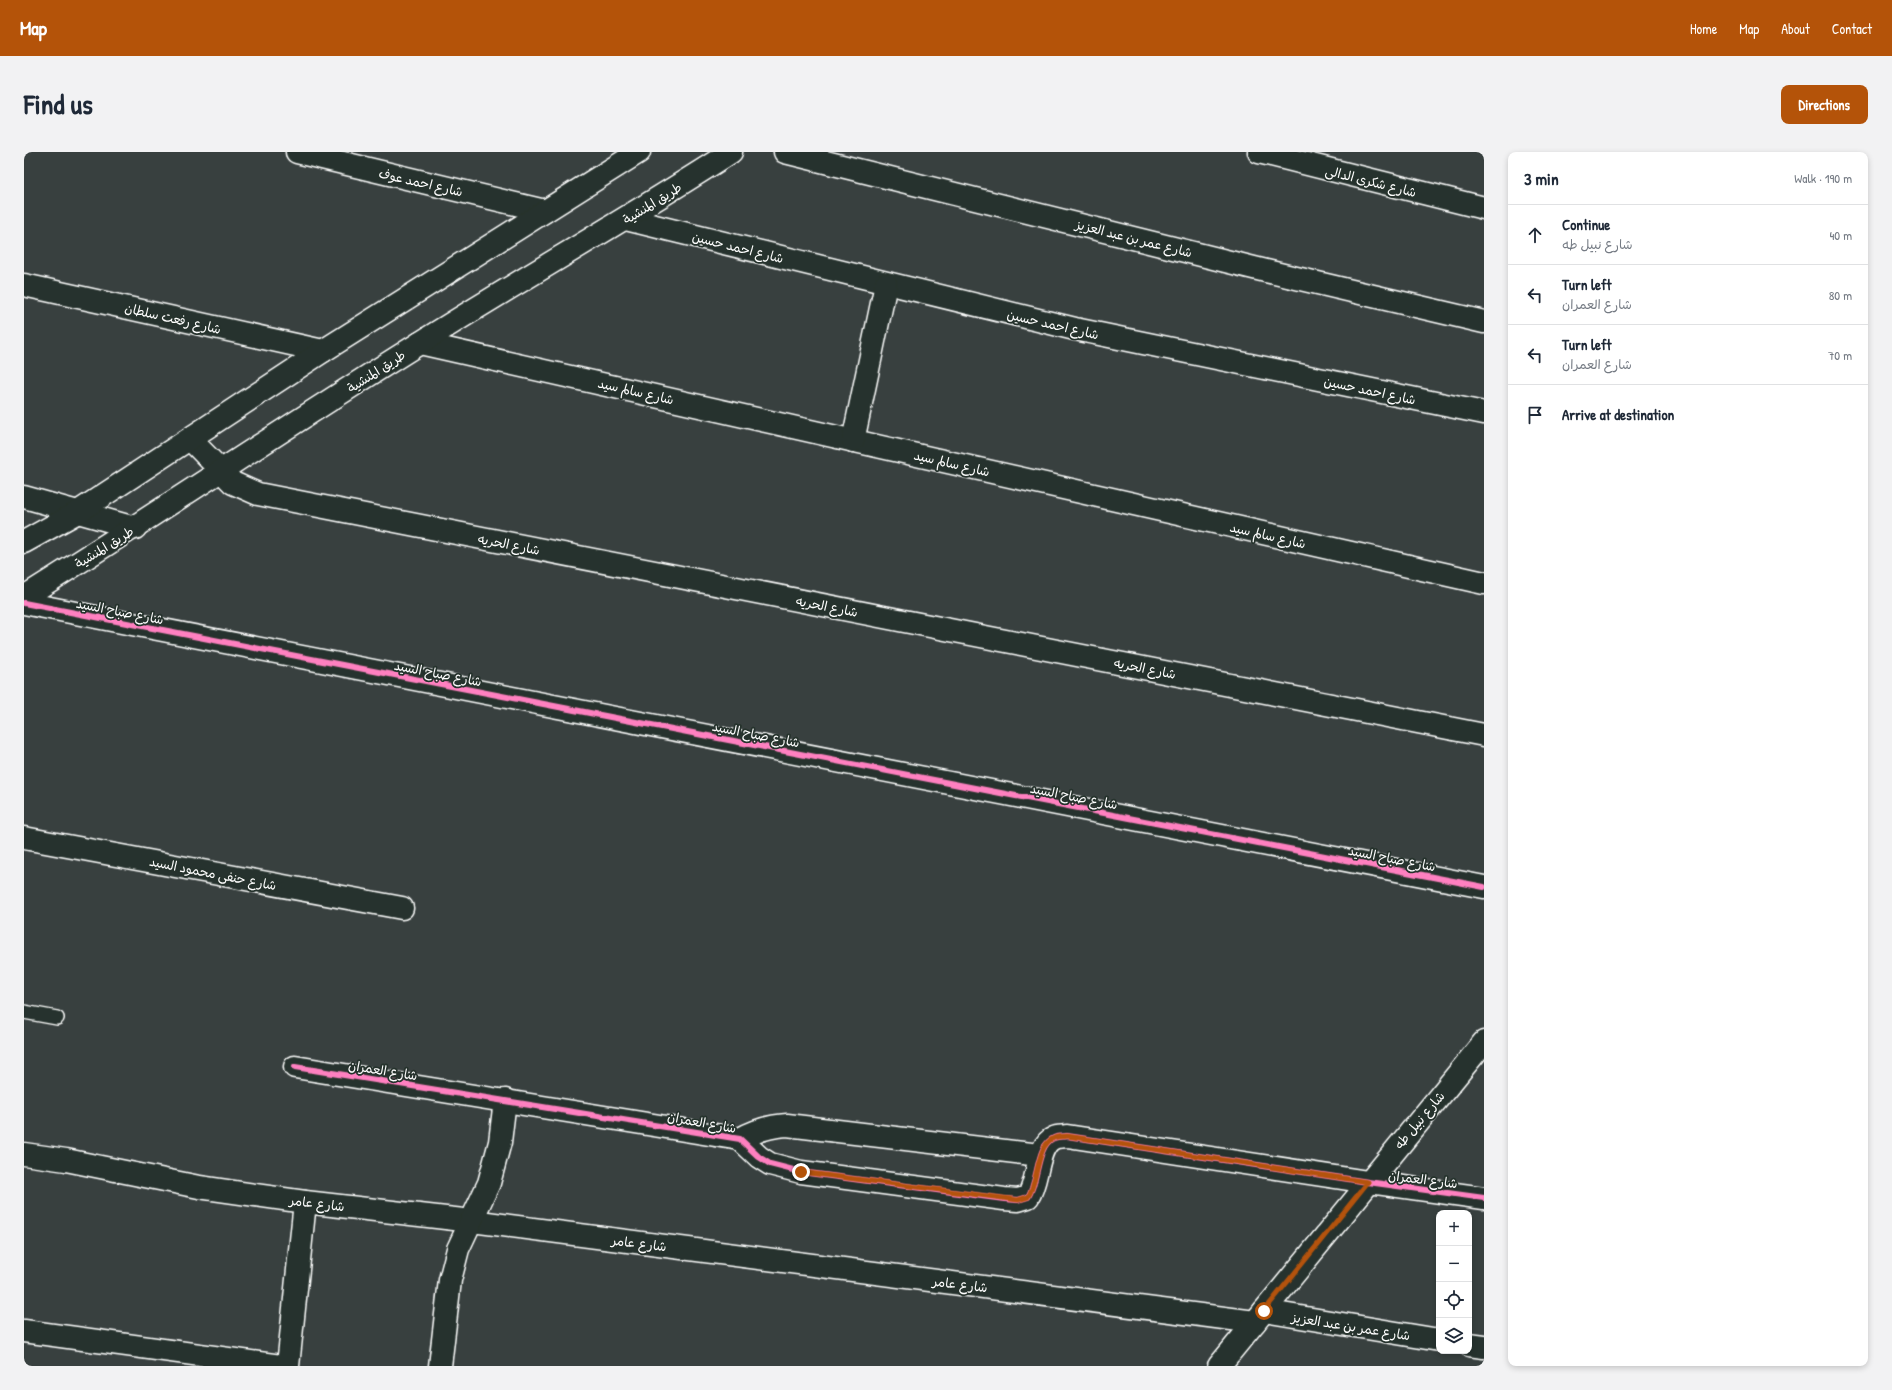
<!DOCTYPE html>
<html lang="en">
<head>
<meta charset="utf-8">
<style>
	body { margin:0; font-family:"Patrick Hand","Playpen Sans Arabic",sans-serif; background:#f2f2f3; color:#1f2937 }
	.controls { position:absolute; right:12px; bottom:12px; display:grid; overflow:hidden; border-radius:8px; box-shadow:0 2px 6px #0003 }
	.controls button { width:36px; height:36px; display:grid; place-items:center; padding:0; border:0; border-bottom:1px solid #e0e1e3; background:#fff; color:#1f2937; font:20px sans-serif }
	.stop { position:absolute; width:12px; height:12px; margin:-9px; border:3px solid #b45309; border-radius:50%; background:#fff }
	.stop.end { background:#b45309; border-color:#fff; box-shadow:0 1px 4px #0008 }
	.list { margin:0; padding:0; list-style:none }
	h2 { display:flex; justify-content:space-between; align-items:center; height:52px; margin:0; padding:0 16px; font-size:17px }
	h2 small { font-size:13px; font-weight:400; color:#747a83 }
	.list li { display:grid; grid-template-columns:26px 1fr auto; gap:12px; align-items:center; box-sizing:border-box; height:60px; padding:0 16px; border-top:1px solid #e0e1e3 }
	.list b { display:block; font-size:15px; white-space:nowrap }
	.list p { margin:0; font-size:13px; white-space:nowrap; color:#747a83 }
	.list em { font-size:13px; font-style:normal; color:#747a83 }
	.icon { flex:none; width:22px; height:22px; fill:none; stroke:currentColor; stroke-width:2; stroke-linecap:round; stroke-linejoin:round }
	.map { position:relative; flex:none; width:1460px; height:1214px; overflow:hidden; border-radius:8px }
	header { display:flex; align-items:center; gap:24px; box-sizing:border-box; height:56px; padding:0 20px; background:#b45309; color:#fff }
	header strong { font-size:19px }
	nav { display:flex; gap:22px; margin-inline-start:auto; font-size:14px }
	.intro { display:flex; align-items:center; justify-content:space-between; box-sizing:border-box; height:96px; padding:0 24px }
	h1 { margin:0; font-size:28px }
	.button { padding:10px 18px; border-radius:8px; background:#b45309; color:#fff; font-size:14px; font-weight:700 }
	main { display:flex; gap:24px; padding:0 24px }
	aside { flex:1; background:#fff; border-radius:8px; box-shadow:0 2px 6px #0003 }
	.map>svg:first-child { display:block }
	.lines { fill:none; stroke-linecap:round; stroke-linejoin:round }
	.service-casing { stroke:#fff; stroke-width:16 }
	.minor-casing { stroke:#fff; stroke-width:25 }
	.tertiary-casing { stroke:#fff; stroke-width:25 }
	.service { stroke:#26332d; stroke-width:13 }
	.minor { stroke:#26332d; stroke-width:22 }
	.tertiary { stroke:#26332d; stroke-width:22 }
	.cycleway-casing { stroke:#26332d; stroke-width:8 }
	.cycleway { stroke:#ff80c0; stroke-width:6 }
	.route { stroke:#b45309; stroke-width:5 }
	.labels { text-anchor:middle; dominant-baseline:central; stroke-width:3.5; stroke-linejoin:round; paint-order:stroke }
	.street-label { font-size:13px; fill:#fff; stroke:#26332d }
</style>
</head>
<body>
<header>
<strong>Map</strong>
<nav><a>Home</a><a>Map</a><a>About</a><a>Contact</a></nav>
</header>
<div class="intro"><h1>Find us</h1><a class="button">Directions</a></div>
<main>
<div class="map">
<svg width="1460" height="1214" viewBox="0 0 1460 1214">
	<rect width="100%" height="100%" fill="#38403f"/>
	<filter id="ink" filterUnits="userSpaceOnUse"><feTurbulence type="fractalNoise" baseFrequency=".025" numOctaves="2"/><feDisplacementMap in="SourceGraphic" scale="8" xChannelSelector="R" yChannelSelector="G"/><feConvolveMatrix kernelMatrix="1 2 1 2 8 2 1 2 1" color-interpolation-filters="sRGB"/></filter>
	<g filter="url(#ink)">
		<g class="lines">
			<defs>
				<path id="service" d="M 0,860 L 33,866"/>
				<g id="minor">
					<path d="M 273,0 L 521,59"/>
					<path d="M 761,0 L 1242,119 L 1460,170"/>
					<path d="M 1235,0 L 1460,56"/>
					<path d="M 602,67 L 1051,177 L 1460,261"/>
					<path d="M 0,133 L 299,199"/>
					<path d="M 396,191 L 1460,431"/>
					<path d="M 166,287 L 209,331 L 234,342 L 1460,583"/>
					<path d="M 829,289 L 862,132"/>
					<path d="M 0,345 L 111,376"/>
					<path d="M 0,451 L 1460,735"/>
					<path d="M 0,686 L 378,756"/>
					<path d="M 271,915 L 716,987 L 735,1005 L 746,1012 L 777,1020 L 980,1047 L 994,1048 L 1004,1045 C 1015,1029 1012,993 1030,986 C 1034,984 1039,985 1043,984 L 1344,1030 L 1460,1046"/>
					<path d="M 716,987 C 732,978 745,974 763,973 L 1016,1003"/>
					<path d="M 0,1002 L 42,1008 L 175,1035 L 281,1050 L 448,1069 L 1231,1170"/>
					<path d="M 1240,1159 L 1415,1188"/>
					<path d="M 0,1179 L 257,1214"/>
					<path d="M 1445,1193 L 1460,1195"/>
					<path d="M 264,1214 L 281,1050"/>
					<path d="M 416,1214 L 426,1128 L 434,1097 L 465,1031 L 476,990 L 481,948"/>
					<path d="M 1195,1214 L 1460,890"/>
				</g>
				<g id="tertiary">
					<path d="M 0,390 L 54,360 L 299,199 L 615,0"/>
					<path d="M 0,445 C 133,362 263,274 396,191 C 499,126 605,66 707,0"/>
				</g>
			</defs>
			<use href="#service" class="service-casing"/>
			<use href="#minor" class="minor-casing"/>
			<use href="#tertiary" class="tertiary-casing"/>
			<use href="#service" class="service"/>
			<use href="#minor" class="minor"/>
			<use href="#tertiary" class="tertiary"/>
			<defs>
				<g id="cycleway">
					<path d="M 0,451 L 1460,735"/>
					<path d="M 271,915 L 716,987 L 735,1005 L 746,1012 L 777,1020 L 980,1047 L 994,1048 L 1004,1045 C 1015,1029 1012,993 1030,986 C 1034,984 1039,985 1043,984 L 1344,1030 L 1460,1046"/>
				</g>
			</defs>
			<use href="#cycleway" class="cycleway-casing"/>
			<use href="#cycleway" class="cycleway"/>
		</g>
	</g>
	<g class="lines" filter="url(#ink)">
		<path class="route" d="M 777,1020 L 994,1048 L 1004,1045 C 1015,1028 1012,993 1030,986 C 1034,984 1039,985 1043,984 L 1344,1030 L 1240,1159"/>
	</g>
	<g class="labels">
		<g class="street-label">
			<text transform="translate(1347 29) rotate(14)">شارع شكرى الدالى</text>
			<text transform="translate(397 30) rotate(13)">شارع احمد عوف</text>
			<text transform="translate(628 51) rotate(-32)">طريق المنشية</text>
			<text transform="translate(1110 86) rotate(14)">شارع عمر بن عبد العزيز</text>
			<text transform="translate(714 95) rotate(14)">شارع احمد حسين</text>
			<text transform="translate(149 166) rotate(13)">شارع رفعت سلطان</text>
			<text transform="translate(1029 172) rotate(13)">شارع احمد حسين</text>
			<text transform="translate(352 219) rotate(-33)">طريق المنشية</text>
			<text transform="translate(1346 238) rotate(12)">شارع احمد حسين</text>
			<text transform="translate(612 239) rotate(13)">شارع سالم سيد</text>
			<text transform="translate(928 311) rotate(13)">شارع سالم سيد</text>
			<text transform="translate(1244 383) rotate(13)">شارع سالم سيد</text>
			<text transform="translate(485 392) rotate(11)">شارع الحريه</text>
			<text transform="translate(80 395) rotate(-32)">طريق المنشية</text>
			<text transform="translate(803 454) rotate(11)">شارع الحريه</text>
			<text transform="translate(96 459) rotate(11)">شارع صباح السيد</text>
			<text transform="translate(1121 516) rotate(11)">شارع الحريه</text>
			<text transform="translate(414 521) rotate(11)">شارع صباح السيد</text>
			<text transform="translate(732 582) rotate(11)">شارع صباح السيد</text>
			<text transform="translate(1050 644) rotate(11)">شارع صباح السيد</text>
			<text transform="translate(1368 706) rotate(11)">شارع صباح السيد</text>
			<text transform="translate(189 721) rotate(11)">شارع حنفى محمود السيد</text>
			<text transform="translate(359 918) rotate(9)">شارع العمران</text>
			<text transform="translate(1395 968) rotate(-50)">شارع نبيل طه</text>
			<text transform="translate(678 970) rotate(10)">شارع العمران</text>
			<text transform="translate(1399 1027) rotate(7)">شارع العمران</text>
			<text transform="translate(293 1051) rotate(7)">شارع عامر</text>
			<text transform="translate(615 1091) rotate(7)">شارع عامر</text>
			<text transform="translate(936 1132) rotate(7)">شارع عامر</text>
			<text transform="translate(1327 1174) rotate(9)">شارع عمر بن عبد العزيز</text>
		</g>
	</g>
</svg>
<div class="controls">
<button>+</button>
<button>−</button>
<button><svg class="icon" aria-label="locate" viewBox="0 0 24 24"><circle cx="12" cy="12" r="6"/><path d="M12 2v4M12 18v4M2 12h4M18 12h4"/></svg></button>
<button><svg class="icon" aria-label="layers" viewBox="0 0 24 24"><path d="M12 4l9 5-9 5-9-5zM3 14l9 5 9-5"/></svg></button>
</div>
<div class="stop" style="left:1240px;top:1159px"></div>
<div class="stop end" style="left:777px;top:1020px"></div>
</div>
<aside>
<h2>3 min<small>Walk · 190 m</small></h2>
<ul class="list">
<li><svg class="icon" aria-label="ahead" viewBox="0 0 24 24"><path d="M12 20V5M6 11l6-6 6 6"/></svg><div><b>Continue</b><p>شارع نبيل طه</p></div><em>40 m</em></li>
<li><svg class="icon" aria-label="left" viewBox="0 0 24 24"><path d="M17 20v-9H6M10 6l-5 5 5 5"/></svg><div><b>Turn left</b><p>شارع العمران</p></div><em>80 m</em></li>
<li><svg class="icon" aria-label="left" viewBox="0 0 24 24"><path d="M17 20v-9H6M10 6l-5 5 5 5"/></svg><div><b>Turn left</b><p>شارع العمران</p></div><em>70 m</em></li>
<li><svg class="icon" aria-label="arrive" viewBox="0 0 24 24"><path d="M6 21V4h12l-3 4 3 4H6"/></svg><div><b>Arrive at destination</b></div></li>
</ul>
</aside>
</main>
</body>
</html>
